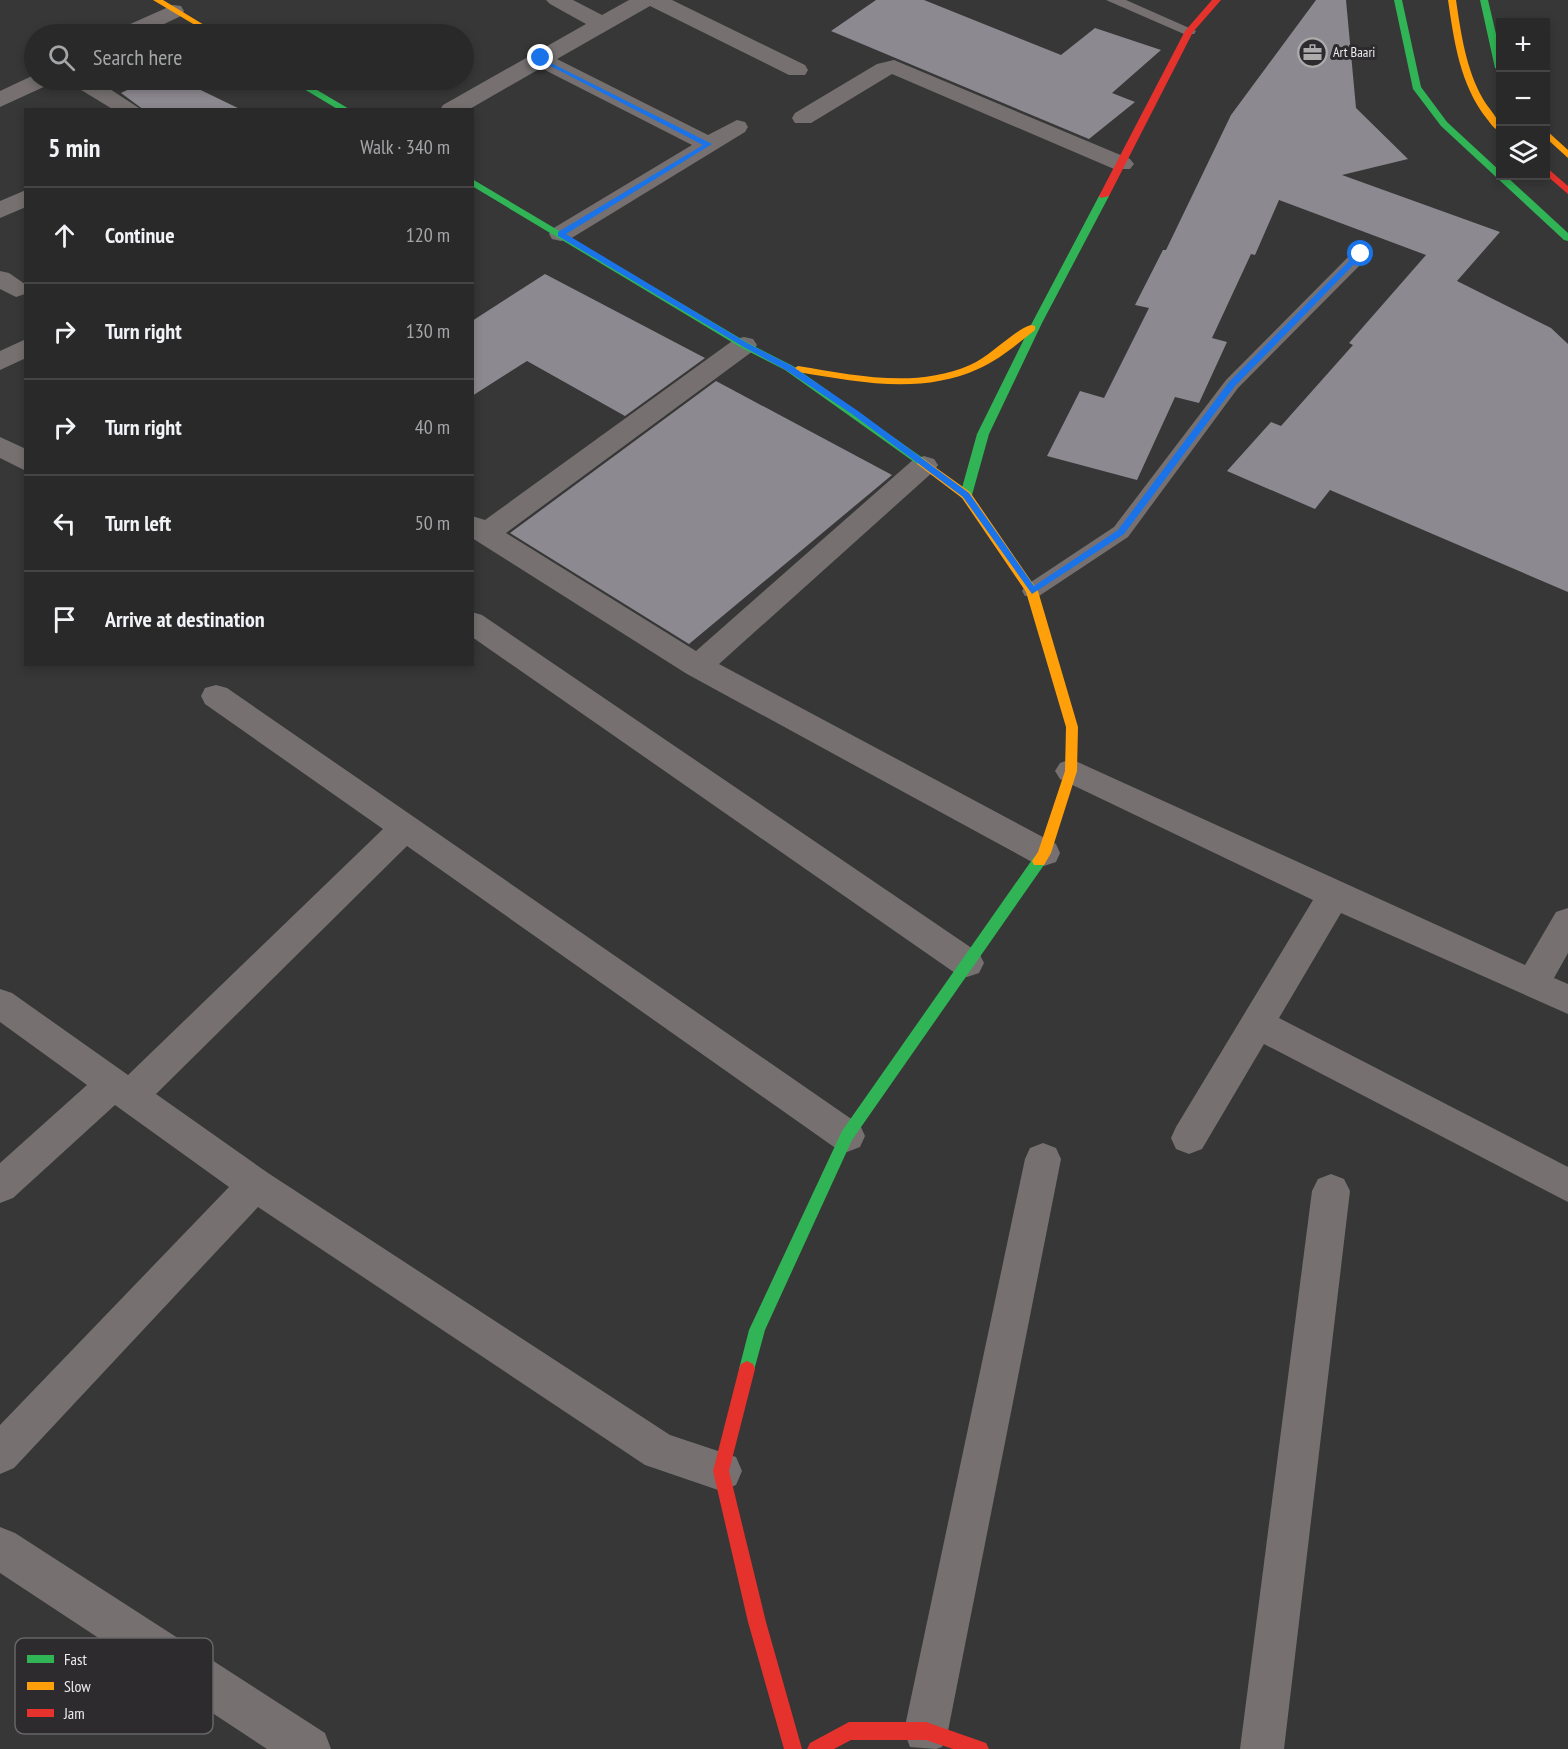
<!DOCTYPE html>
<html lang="en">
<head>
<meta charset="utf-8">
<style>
	body { margin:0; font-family:"PT Sans Narrow",sans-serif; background:#313131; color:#f1f3f6 }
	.controls { position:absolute; right:18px; top:18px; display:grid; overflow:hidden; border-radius:0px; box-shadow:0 3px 9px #0003 }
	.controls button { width:54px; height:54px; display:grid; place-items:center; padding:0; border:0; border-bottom:2px solid #454546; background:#292929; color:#f1f3f6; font:30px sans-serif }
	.stop { position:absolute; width:18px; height:18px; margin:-14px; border:4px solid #1a73e8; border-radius:50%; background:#fff }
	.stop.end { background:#1a73e8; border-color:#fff; box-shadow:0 2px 6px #0008 }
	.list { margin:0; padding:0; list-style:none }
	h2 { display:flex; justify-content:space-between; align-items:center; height:78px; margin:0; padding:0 24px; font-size:26px }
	h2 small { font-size:20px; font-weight:400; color:#a5a6a8 }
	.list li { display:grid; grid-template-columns:39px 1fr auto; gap:18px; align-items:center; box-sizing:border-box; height:96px; padding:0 24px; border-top:2px solid #454546 }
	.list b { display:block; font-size:22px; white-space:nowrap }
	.list em { font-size:20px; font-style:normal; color:#a5a6a8 }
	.icon { flex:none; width:33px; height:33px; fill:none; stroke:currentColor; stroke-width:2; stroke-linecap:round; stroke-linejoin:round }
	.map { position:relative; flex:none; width:1568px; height:1749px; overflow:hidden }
	.search { position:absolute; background:#292929; box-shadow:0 3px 9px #0003; left:24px; top:24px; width:450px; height:66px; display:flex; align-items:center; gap:15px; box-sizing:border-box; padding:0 21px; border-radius:33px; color:#a5a6a8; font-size:22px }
	.panel { position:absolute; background:#292929; box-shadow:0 3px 9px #0003; left:24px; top:108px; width:450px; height:558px; border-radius:0px }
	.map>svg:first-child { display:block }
	.building { fill:#8d8990 }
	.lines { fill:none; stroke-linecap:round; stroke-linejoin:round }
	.lane { fill:#767170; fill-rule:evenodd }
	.street { fill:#767170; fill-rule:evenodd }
	.fast { fill:#30b455; fill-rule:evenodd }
	.slow { fill:#ff9f0a; fill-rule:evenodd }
	.jam { fill:#e5322d; fill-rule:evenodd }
	.route { fill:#1a73e8 }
	.labels { text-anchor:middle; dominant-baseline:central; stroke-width:6; stroke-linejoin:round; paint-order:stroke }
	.far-poi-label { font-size:14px; fill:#ecebed; stroke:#2d2b2e; text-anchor:start }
	.key { fill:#2d2b2e; stroke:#666567; stroke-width:1.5 }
	.key-label { font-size:16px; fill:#ecebed }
</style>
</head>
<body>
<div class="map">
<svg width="1568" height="1749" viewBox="0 0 1568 1749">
	<rect width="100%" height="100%" fill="#373737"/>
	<g class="building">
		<path d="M 876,0 L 924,0 L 1061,55 L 1095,28 L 1161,50 L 1112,93 L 1135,102 L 1089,139 L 831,31 Z"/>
		<path d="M 1316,0 L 1346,0 L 1356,108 L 1408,159 L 1342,175 L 1500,232 L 1457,281 L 1551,328 L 1568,344 L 1568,592 L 1330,490 L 1315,509 L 1227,471 L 1271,422 L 1281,426 L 1353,345 L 1349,343 L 1426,255 L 1279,200 L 1255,255 L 1251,254 L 1212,338 L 1227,342 L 1199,403 L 1175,397 L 1137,480 L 1047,456 L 1080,391 L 1104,398 L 1149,308 L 1135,305 L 1163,250 L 1166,250 L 1231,115 Z"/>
		<path d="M 148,80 L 180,80 L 242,110 L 144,110 L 121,93 Z"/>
		<path d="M 545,274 L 705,358 L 625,416 L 527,361 L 472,396 L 472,321 Z"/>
		<path d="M 716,381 L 892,475 L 689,644 L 510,533 Z"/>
	</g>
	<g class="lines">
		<g class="lane">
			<path d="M 1106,0 L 1126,0 L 1196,31 L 1194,34 L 1184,34 Z"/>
			<path d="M 1361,249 L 1369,254 L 1367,258 L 1238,388 L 1128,537 L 1039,596 L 1025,596 L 1022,591 L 1025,586 L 1114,527 L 1226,380 L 1355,250 Z"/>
		</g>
		<g class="street">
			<path d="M 546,0 L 573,0 L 602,15 L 629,0 L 672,0 L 805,65 L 808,70 L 805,75 L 789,75 L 650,6 L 557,59 L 708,135 L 737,120 L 745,122 L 748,127 L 745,132 L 570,239 L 561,241 L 552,239 L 549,234 L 552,229 L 692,145 L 541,68 L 468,110 L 440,110 L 443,105 L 586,24 L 550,4 Z"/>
			<path d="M 173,5 L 181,6 L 184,11 L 181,16 L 143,34 L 116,34 L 119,29 Z"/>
			<path d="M 894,60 L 1130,159 L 1134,164 L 1130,169 L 1114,169 L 892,74 L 811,123 L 795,123 L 792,118 L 795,113 L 877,64 Z"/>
			<path d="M 34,75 L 34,80 L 51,80 L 48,85 L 0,107 L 0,91 Z"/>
			<path d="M 70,80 L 96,80 L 142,110 L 114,110 L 73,85 Z"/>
			<path d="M 26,190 L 26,207 L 0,218 L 0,201 Z"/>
			<path d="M 0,271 L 9,273 L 25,284 L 25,294 L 16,297 L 0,289 Z"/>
			<path d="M 744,337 L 753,339 L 757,345 L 753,351 L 506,533 L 696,651 L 914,459 L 924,456 L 934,459 L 938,465 L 934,471 L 719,664 L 1056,844 L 1060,853 L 1056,862 L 1044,866 L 1032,862 L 687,674 L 472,538 L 472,516 L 485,520 L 735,339 Z"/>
			<path d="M 26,339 L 26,358 L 0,370 L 0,351 Z"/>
			<path d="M 0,437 L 26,449 L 26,471 L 0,458 Z"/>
			<path d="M 472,612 L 482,615 L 979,953 L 984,963 L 979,973 L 967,977 L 955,973 L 472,637 Z"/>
			<path d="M 216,685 L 227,688 L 860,1125 L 865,1136 L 860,1147 L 847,1152 L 834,1147 L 407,846 L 156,1094 L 268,1173 L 670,1435 L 736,1457 L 742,1471 L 736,1485 L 721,1491 L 645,1465 L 258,1207 L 14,1468 L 0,1474 L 0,1425 L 229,1187 L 115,1105 L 13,1198 L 0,1203 L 0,1163 L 87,1085 L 0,1022 L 0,989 L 12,993 L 128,1075 L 383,829 L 205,704 L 201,696 L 205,688 Z"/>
			<path d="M 1071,759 L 1525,965 L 1556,912 L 1568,908 L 1568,953 L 1554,978 L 1568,984 L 1568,1014 L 1341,913 L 1279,1018 L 1568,1167 L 1568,1202 L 1264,1044 L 1202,1149 L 1189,1154 L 1176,1149 L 1171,1138 L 1176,1127 L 1313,900 L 1060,779 L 1055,771 L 1060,763 Z"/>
			<path d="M 1043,1143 L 1056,1148 L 1061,1159 L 948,1731 L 942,1747 L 936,1749 L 910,1747 L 904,1731 L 1025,1159 L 1030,1148 Z"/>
			<path d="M 1331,1174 L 1344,1179 L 1350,1191 L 1284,1749 L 1240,1749 L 1312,1191 L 1318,1179 Z"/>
			<path d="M 0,1527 L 15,1533 L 325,1733 L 331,1749 L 267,1749 L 0,1573 Z"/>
		</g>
		<g class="fast">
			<path d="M 1394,0 L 1402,0 L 1421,87 L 1447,122 L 1500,171 L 1500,176 L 1506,176 L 1568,233 L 1568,241 L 1564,240 L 1441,126 L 1413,89 Z"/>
			<path d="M 1480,0 L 1488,0 L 1500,51 L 1500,71 L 1495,68 Z"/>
			<path d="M 289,80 L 300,80 L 351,110 L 339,110 Z"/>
			<path d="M 472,179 L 748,343 L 793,366 L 927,461 L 921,465 L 917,464 L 785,370 L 740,347 L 472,186 Z"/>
			<path d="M 1104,193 L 1109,196 L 1042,323 L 989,434 L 972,495 L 970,498 L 962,498 L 960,495 L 977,434 L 1032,323 L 1099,196 Z"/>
			<path d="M 1039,856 L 1044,857 L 1046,861 L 1044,865 L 852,1140 L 765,1330 L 753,1374 L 747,1377 L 741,1374 L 739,1369 L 749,1330 L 842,1131 L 1034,857 Z"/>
		</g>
		<g class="slow">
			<path d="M 153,0 L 163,0 L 219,34 L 210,34 Z"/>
			<path d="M 1448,0 L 1456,0 C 1461,34 1466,69 1483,99 C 1489,110 1500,118 1500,131 C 1494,129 1491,124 1487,119 C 1460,85 1454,41 1448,0 Z"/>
			<path d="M 1546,130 L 1568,150 L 1568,158 L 1546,138 Z"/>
			<path d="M 1031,325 L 1035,326 L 1035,330 C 1017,344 999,360 978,369 C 921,395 858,382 798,372 L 793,369 L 798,366 C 854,375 915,389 970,365 C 991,356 1014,330 1031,325 Z"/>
			<path d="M 921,457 L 970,492 L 1038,591 L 1078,727 L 1077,771 L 1051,853 L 1044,865 L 1034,865 L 1032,861 L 1038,852 L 1065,771 L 1066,727 L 1026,592 L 962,498 L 917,464 L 917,458 Z"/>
		</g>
		<g class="jam">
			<path d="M 1212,0 L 1221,0 L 1193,32 L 1109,196 L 1101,198 L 1099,196 L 1185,31 Z"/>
			<path d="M 1546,167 L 1568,186 L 1568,194 L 1546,175 Z"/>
			<path d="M 747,1361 L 753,1364 L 755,1369 L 729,1471 L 766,1622 L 802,1749 L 784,1749 L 748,1622 L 713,1471 L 739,1369 L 741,1364 Z"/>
			<path d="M 849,1722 L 926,1722 L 986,1743 L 989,1749 L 953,1749 L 926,1740 L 851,1740 L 834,1749 L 807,1749 L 810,1743 Z"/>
		</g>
	</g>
	<path class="route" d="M 539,57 L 712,144 L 566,234 L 747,343 L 792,366 L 858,411 L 969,493 L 1034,586 L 1118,530 L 1229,382 L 1358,252 L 1364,254 L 1235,386 L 1124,534 L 1032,594 L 963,497 L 852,414 L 786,370 L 742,346 L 558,236 L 558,232 L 703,145 L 539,60 Z"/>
	<defs>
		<symbol id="office-ring" viewBox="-11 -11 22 22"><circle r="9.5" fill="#2d2b2e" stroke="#adacad" stroke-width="1.5"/><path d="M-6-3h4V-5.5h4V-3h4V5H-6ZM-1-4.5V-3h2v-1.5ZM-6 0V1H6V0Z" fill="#adacad"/></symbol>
	</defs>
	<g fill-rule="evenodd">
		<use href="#office-ring" x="1296" y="36" width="33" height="33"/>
	</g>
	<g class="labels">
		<g class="far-poi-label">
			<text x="1333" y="52">Art Baari</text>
		</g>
	</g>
	<rect x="15" y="1638" width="198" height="96" rx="9" class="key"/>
	<rect x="27" y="1655" width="27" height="8" fill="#30b455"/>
	<rect x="27" y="1682" width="27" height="8" fill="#ff9f0a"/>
	<rect x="27" y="1709" width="27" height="8" fill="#e5322d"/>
	<g class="key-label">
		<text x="64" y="1665">Fast</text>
		<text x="64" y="1692">Slow</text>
		<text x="64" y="1719">Jam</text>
	</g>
</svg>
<div class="controls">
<button>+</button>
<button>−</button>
<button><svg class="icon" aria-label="layers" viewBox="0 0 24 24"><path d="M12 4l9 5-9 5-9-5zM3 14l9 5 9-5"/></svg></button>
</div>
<div class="stop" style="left:1361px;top:254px"></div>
<div class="stop end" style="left:541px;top:58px"></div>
<div class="search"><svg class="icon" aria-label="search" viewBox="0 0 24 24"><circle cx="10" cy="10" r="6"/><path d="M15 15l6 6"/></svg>Search here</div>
<section class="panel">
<h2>5 min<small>Walk · 340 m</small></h2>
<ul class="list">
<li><svg class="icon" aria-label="ahead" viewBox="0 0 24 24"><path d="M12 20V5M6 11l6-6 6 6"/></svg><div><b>Continue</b></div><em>120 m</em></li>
<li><svg class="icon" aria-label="right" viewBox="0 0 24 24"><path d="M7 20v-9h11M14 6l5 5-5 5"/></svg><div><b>Turn right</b></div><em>130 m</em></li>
<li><svg class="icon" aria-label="right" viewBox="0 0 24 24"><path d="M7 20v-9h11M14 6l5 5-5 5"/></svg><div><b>Turn right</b></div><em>40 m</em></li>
<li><svg class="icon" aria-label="left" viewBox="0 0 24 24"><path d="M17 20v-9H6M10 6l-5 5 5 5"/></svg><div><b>Turn left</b></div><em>50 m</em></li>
<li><svg class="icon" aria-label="arrive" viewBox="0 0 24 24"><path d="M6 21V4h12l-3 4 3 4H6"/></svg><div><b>Arrive at destination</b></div></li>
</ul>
</section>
</div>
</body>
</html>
